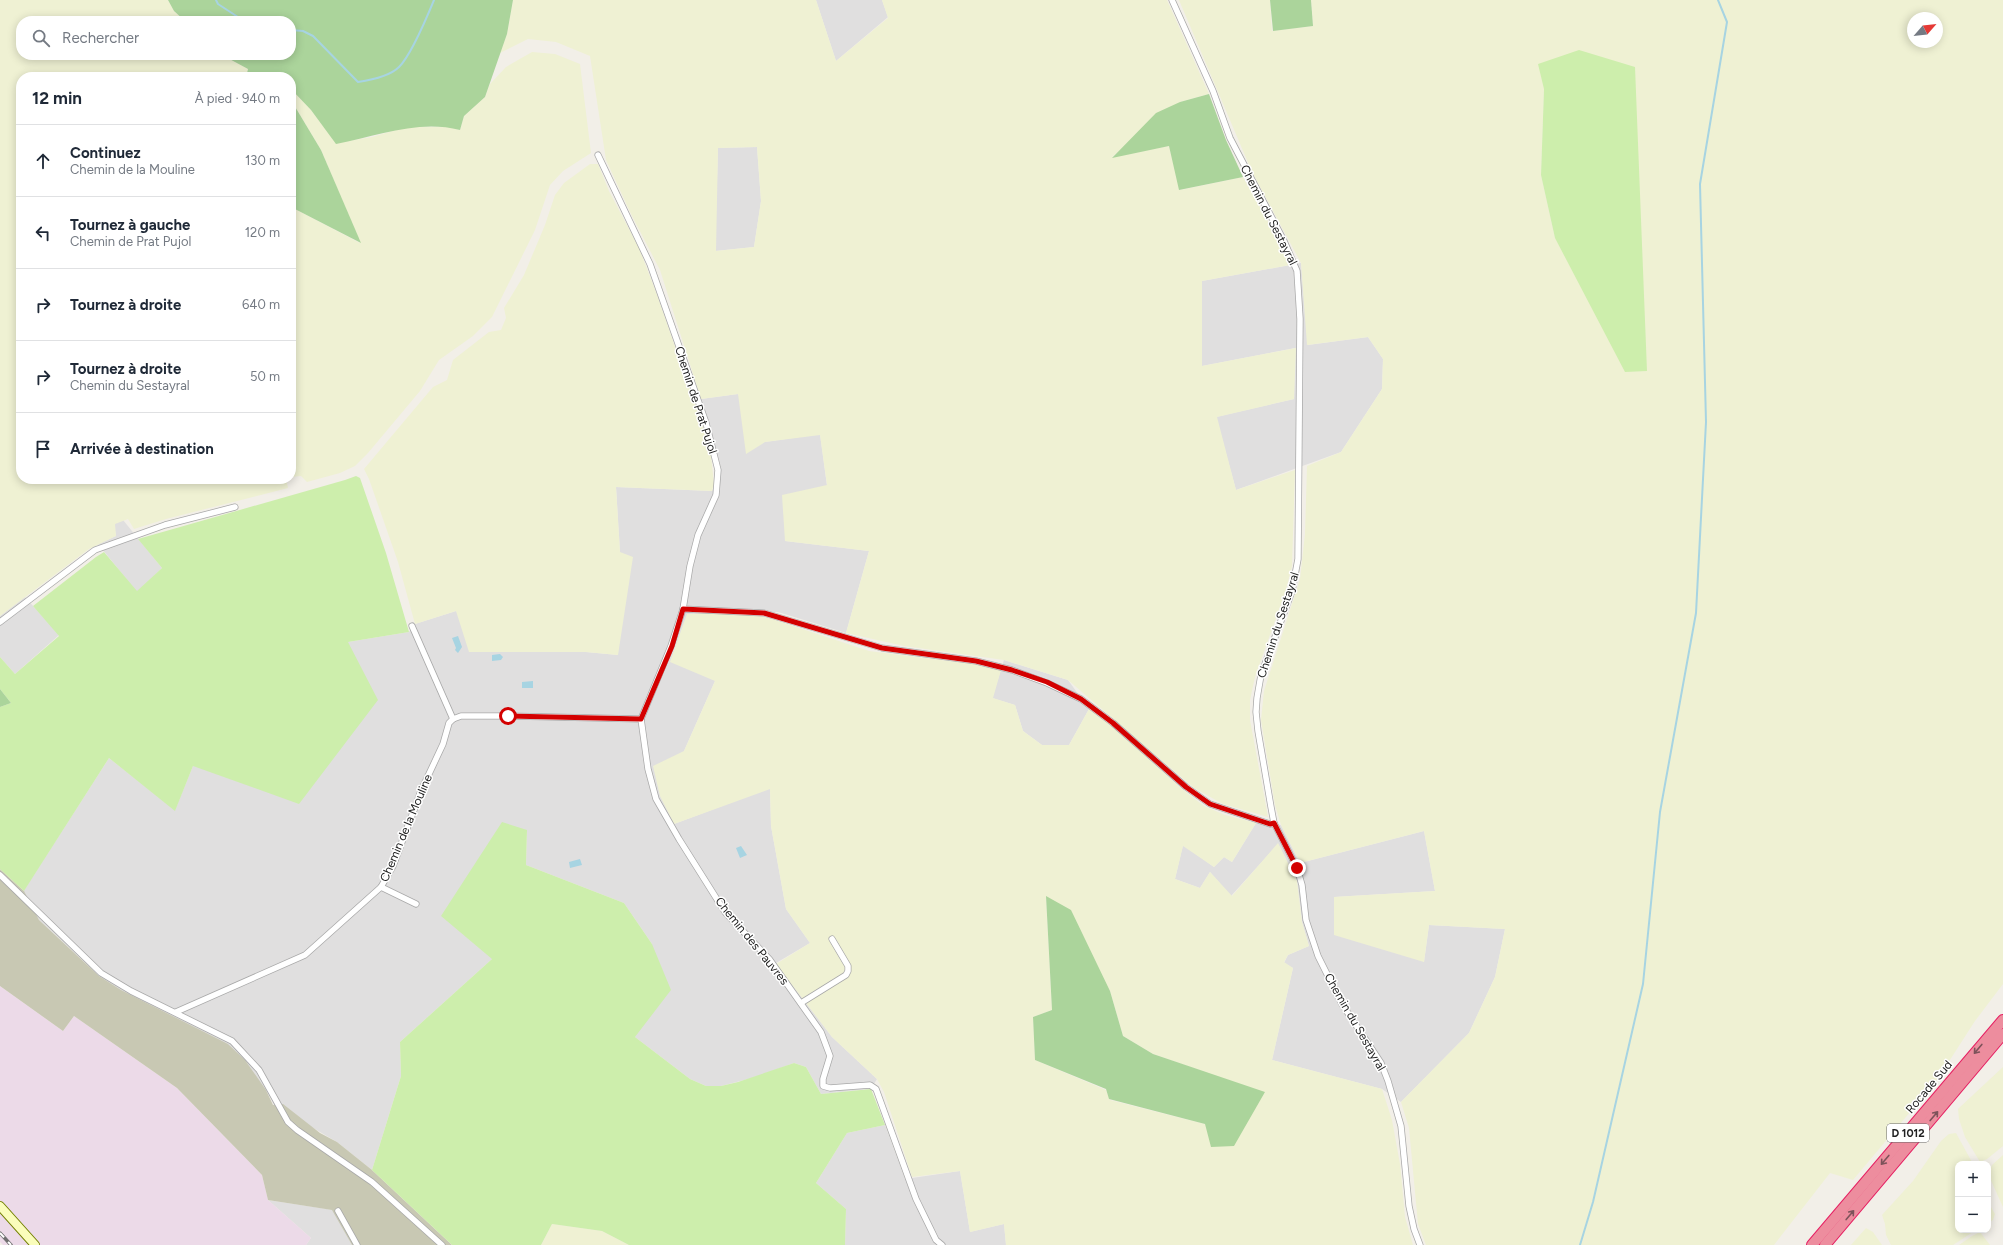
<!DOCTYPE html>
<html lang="fr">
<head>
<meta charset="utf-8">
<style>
	body { margin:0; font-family:Figtree,sans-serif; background:#f6f6f7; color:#1f2937 }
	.controls { position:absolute; right:12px; bottom:12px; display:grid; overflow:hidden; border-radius:8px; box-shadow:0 2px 10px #0003 }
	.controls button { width:36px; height:36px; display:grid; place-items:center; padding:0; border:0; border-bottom:1px solid #e0e1e3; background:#fff; color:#1f2937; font:20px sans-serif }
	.compass { position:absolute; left:1907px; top:12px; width:36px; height:36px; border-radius:50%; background:#fff; box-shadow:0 2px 10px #0003; rotate:62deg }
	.stop { position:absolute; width:12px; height:12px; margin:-9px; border:3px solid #d30000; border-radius:50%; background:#fff }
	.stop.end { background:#d30000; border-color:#fff; box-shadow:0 1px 4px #0008 }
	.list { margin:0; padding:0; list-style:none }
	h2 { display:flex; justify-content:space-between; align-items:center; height:52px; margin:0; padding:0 16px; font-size:17px }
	h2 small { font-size:13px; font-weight:400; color:#747a83 }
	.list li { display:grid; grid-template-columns:26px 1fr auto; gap:12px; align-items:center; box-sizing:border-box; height:72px; padding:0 16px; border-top:1px solid #e0e1e3 }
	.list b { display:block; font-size:15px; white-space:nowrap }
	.list p { margin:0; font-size:13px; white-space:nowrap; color:#747a83 }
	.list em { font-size:13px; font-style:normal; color:#747a83 }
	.icon { flex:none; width:22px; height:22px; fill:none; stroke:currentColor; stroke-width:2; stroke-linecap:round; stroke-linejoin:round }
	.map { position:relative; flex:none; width:2003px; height:1245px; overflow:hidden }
	.search { position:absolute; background:#fff; box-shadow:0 2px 10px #0003; left:16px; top:16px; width:280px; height:44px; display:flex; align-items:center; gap:10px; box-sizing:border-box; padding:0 14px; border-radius:16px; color:#747a83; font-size:15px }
	.panel { position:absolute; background:#fff; box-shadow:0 2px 10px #0003; left:16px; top:72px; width:280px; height:412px; border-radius:16px }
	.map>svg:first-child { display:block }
	.residential { fill:#e0dfdf }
	.industrial { fill:#ecdae8 }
	.construction { fill:#c8c8b3 }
	.farmland { fill:#eff1d3; fill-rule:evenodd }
	.grass { fill:#cdeeac }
	.forest { fill:#abd49b }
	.water { fill:#a7d4e2 }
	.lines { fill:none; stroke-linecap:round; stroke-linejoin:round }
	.stream { stroke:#a7d4e2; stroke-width:2 }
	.street-casing { stroke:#a9a9a9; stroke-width:7 }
	.secondary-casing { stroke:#738100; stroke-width:10 }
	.highway-casing { stroke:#e62063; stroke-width:12 }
	.street { stroke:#fff; stroke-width:5.5 }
	.secondary { stroke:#fafdbb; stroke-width:8 }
	.highway { stroke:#ed8d9e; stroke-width:10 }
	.rail-casing { stroke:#707070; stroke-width:3.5 }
	.rail { stroke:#fff; stroke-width:2; stroke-dasharray:6; stroke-linecap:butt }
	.oneway { stroke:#7d525a }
	.route { stroke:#d30000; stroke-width:5 }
	.labels { text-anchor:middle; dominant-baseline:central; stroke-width:3; stroke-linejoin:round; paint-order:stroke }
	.shield { fill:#fff; stroke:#646464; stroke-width:1 }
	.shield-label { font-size:11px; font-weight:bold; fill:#222 }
	.street-label { font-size:12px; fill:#222; stroke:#fff }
</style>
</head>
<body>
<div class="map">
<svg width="2003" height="1245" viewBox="0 0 2003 1245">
	<rect width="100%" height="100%" fill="#f2efe8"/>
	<g class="residential">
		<path d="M 816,0 L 882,0 L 888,17 L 836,61 Z"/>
		<path d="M 757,147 L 761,201 L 754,247 L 715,251 L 718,148 Z"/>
		<path d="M 1301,263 L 1308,345 L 1368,337 L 1383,359 L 1382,389 L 1341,452 L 1236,490 L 1216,417 L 1294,399 L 1295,348 L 1202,366 L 1202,281 Z"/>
		<path d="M 738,394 L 765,442 L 820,434 L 827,486 L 785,541 L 869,551 L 846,633 L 778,612 L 687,614 L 715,681 L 684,751 L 674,824 L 770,788 L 771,826 L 786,909 L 810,943 L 776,963 L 832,1037 L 877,1079 L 871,1089 L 821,1094 L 806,1067 L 794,1063 L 756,1077 L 721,1086 L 706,1086 L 690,1079 L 635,1037 L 652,944 L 624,903 L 526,865 L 527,830 L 492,959 L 400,1042 L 401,1076 L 372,1170 L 337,1142 L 274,1105 L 266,1090 L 99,976 L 39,920 L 21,895 L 109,758 L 175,810 L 193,766 L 348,642 L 409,632 L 415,624 L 456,611 L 586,652 L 618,655 L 620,552 L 616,487 L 712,491 L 721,468 L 701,399 Z"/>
		<path d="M 123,520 L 162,568 L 137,592 L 98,544 L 116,536 L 114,524 Z"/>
		<path d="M 25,597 L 59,635 L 15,674 L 0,657 L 0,616 Z"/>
		<path d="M 1004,660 L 1068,680 L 1089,709 L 1069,745 L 1042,745 L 1023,731 L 1015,705 L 992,698 Z"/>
		<path d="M 1256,823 L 1281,825 L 1300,863 L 1424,831 L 1435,891 L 1334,897 L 1424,962 L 1429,925 L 1505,929 L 1495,977 L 1469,1033 L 1401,1102 L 1382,1089 L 1272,1060 L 1293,968 L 1284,963 L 1288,955 L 1309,946 L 1302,922 L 1297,881 L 1278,844 L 1231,896 L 1210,872 L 1200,888 L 1175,879 L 1183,845 L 1214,867 L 1224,857 L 1232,862 Z"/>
		<path d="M 885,1125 L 905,1179 L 960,1171 L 970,1232 L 1004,1224 L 1006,1245 L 845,1245 L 846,1209 L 816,1183 L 847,1133 Z"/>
		<path d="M 268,1200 L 333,1210 L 352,1245 L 306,1245 L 311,1238 Z"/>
	</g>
	<path class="industrial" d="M 0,986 L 63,1031 L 74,1016 L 177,1088 L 262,1175 L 268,1200 L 311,1238 L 306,1245 L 3,1245 L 0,1242 Z"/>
	<path class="construction" d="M 0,869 L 24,891 L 39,920 L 99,976 L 121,990 L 228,1044 L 245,1060 L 266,1090 L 273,1105 L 283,1104 L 320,1133 L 337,1142 L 372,1170 L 452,1245 L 352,1245 L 332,1210 L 268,1200 L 262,1175 L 177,1088 L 74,1016 L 63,1031 L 0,986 Z"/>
	<g class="farmland">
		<path d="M 0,0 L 168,0 L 174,11 L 185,21 L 21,21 L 21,55 L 222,55 L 248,69 L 246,77 L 21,77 L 21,479 L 286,479 L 288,488 L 166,519 L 134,529 L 128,519 L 115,524 L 116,536 L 89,549 L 0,616 Z"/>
		<path d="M 513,0 L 816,0 L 836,61 L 888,18 L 882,0 L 1167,0 L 1209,94 L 1180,102 L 1112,157 L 1169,146 L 1180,190 L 1243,177 L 1284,250 L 1290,265 L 1202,281 L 1202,366 L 1296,348 L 1294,399 L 1217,417 L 1236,490 L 1295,470 L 1292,566 L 1286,590 L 1255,677 L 1250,700 L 1250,720 L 1268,817 L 1223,804 L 1194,788 L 1068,680 L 1004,660 L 904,646 L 846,633 L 869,551 L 785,541 L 782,495 L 827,485 L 820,435 L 765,442 L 746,454 L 738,394 L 701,399 L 660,270 L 631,214 L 606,160 L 590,56 L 556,42 L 528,39 L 500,53 L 507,34 ZM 757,147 L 761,201 L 754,247 L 716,251 L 718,148 Z"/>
		<path d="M 1179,0 L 1270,0 L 1272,31 L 1313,26 L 1311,0 L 2003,0 L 2003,984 L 1975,1021 L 1937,1080 L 1853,1180 L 1830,1173 L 1774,1245 L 1426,1245 L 1418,1224 L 1409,1128 L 1401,1102 L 1469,1033 L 1495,977 L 1505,929 L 1429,925 L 1424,962 L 1334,935 L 1334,897 L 1435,891 L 1424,831 L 1300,863 L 1281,825 L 1275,805 L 1261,720 L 1264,691 L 1300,579 L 1305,534 L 1307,466 L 1341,452 L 1382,389 L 1383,359 L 1368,337 L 1307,345 L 1301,263 L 1252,172 ZM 1913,18 L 1937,18 L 1937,42 L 1913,42 ZM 1544,89 L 1555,238 L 1541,175 Z"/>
		<path d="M 532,52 L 555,54 L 580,64 L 591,153 L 563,171 L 550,185 L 535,230 L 492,317 L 473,336 L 439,360 L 420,391 L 368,453 L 355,466 L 340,473 L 307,482 L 301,476 L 291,477 L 291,207 L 360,243 L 321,150 L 291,100 L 291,89 L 311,110 L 336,143 L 372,137 L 406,127 L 449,127 L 460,130 L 464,116 L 485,97 L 490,84 L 506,67 Z"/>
		<path d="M 590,164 L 598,164 L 609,191 L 639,248 L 656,292 L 710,447 L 714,484 L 712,491 L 616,487 L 620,552 L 633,557 L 618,655 L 586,652 L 469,652 L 456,611 L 415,624 L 398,562 L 369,479 L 364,469 L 433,387 L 447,380 L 453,360 L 489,332 L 501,330 L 506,318 L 504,308 L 524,275 L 545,225 L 555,195 L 564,183 Z"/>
		<path d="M 748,613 L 772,619 L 869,651 L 973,664 L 1001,670 L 993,698 L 1015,705 L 1023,731 L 1042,745 L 1069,745 L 1089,709 L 1111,725 L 1182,789 L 1204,806 L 1225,815 L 1256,823 L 1232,862 L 1224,857 L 1214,867 L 1183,846 L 1175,879 L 1200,888 L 1210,872 L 1232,896 L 1278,843 L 1297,881 L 1302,922 L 1309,946 L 1288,955 L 1284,962 L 1293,968 L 1272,1060 L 1382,1089 L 1392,1120 L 1400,1164 L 1405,1217 L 1413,1245 L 1006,1245 L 1004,1224 L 970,1232 L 960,1171 L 912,1177 L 884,1092 L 877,1079 L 832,1037 L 776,964 L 810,943 L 786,909 L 771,826 L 770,789 L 674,824 L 660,796 L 653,766 L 684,751 L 715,681 L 670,662 L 687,614 ZM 1046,897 L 1110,991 L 1123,1036 L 1153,1054 L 1265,1093 L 1205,1124 L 1110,1100 L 1106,1090 L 1035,1060 L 1033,1017 L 1052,1010 Z"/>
		<path d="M 2003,1067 L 2003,1146 L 1987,1159 L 1980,1162 L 1965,1137 L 1959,1119 L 1958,1109 Z"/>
		<path d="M 1956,1133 L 1973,1164 L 1958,1164 L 1958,1230 L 1976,1230 L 1953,1245 L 1891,1245 L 1886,1235 L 1885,1224 L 1882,1215 L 1913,1181 L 1941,1141 L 1949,1134 Z"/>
		<path d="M 2003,1155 L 2003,1207 L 1988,1174 L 1992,1165 Z"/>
		<path d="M 1988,1202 L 1995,1214 L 1993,1220 L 1988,1223 Z"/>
		<path d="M 552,1224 L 602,1231 L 629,1245 L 541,1245 Z"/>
		<path d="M 1866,1228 L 1873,1232 L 1882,1245 L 1851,1245 Z"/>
		<path d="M 1980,1232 L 1990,1245 L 1959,1245 L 1972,1236 Z"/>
	</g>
	<g class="grass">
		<path d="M 1579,50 L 1635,67 L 1647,371 L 1625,372 L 1555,238 L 1541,175 L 1544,89 L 1538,64 Z"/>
		<path d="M 356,476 L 360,478 L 386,553 L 409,632 L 348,642 L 378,700 L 299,804 L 193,766 L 175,811 L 109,758 L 24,891 L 0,869 L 0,707 L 11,703 L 0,689 L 0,657 L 15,674 L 59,636 L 33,606 L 96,557 L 104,552 L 137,591 L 162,568 L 138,539 L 345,480 Z"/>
		<path d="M 502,822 L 527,830 L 526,865 L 624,903 L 652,944 L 671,990 L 635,1037 L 690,1079 L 706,1086 L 721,1086 L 738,1082 L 794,1063 L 806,1067 L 821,1094 L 871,1089 L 885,1125 L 847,1133 L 816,1183 L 846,1209 L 845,1245 L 629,1245 L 602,1231 L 552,1224 L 541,1245 L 452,1245 L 372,1170 L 401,1076 L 400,1042 L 492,959 L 441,916 Z"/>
	</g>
	<g class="forest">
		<path d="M 168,0 L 513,0 L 507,34 L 485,97 L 464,116 L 460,130 C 419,119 377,136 336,144 L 311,110 L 291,89 L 291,77 L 246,77 L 248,69 L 222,55 L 291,55 L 291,21 L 185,21 L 174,11 Z"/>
		<path d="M 1270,0 L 1311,0 L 1313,26 L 1273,31 Z"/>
		<path d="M 1209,94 L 1226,140 L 1243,177 L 1179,190 L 1169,146 L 1112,158 L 1156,113 L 1180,102 Z"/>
		<path d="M 291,100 L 321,150 L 361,243 L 291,207 Z"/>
		<path d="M 0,689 L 11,703 L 0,707 Z"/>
		<path d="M 1046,896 L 1071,910 L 1110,991 L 1123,1036 L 1153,1054 L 1265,1092 L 1234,1146 L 1211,1147 L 1205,1124 L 1109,1099 L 1106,1089 L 1035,1060 L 1033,1017 L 1052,1010 Z"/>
	</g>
	<g class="water">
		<path d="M 458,636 L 462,647 L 458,653 L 455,650 L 456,648 L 452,638 Z"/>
		<path d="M 500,654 L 503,657 L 501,660 L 492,661 L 492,655 Z"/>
		<path d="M 533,681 L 533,688 L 522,688 L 522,682 Z"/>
		<path d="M 741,846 L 747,855 L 740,858 L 736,848 Z"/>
		<path d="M 580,859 L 582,865 L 570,868 L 569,862 Z"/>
	</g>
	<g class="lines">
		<g class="stream">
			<path d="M 216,0 L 218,4 L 244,21"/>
			<path d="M 291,30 L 303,31 L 313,36 L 358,82 C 371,80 390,76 399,67 C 411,55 427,17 434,0"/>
			<path d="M 1580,1245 L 1593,1202 L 1643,984 L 1660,812 L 1696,613 L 1706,422 L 1700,184 L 1727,22 L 1718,0"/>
		</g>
		<defs>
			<g id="street">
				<path d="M 1172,0 L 1213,91 L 1230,138 L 1284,241 L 1297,271 L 1300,319 L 1298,559 L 1292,591 L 1261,675 L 1257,698 L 1256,712 L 1258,731 L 1271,807 L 1274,823 L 1297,868 L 1302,885 L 1306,920 L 1318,956 L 1342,1004 L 1381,1063 L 1388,1081 L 1401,1126 L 1409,1206 L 1414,1229 L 1420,1245"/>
				<path d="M 598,155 L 650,264 L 706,423 L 718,470 L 716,495 L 698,535 L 690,566 L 683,609 L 671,646 L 641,719 L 648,769 L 656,799 L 679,839 L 725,912 L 770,960 L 821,1032 L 830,1056 L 823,1079 L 823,1086 L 830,1088 L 870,1085 L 876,1089 L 916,1199 L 936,1240 L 942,1245"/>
				<path d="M 683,609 L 764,613 L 882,648 L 976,661 L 1012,670 L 1047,683 L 1081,699 L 1113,723 L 1186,787 L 1210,804 L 1270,824 L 1274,823"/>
				<path d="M 0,622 L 95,550 L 165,525 L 235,507"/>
				<path d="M 412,626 L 453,719"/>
				<path d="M 0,875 L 101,973 L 131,991 L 232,1041 L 259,1070 L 288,1122 L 297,1130 L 372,1182 L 442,1245"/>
				<path d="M 381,887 L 416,904"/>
				<path d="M 801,1003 L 846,975 L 848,971 L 848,966 L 832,939"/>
				<path d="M 176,1012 L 305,955 L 381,887 L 393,866 L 421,791 L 443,744 L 449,723 L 453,719 L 461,716 L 508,716 L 641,719"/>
				<path d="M 338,1211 L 357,1245"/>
			</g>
			<path id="secondary" d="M 0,1206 L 35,1245"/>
			<g id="highway">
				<path d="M 1812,1245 L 2003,1020"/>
				<path d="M 1825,1245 L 2003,1034"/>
			</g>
		</defs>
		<use href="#street" class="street-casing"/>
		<use href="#secondary" class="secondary-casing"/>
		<use href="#highway" class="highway-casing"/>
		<use href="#street" class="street"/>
		<use href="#secondary" class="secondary"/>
		<use href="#highway" class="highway"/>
		<defs>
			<path id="rail" d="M 0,1233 L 11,1245"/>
		</defs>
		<use href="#rail" class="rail-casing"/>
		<use href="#rail" class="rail"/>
	</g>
	<defs><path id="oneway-shaft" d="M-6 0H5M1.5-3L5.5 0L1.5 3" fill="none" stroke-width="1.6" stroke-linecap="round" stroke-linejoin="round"/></defs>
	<g class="oneway">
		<use href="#oneway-shaft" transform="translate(1978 1049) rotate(130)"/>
		<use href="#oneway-shaft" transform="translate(1934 1116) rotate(-50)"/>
		<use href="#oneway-shaft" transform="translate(1885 1160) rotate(130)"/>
		<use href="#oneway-shaft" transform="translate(1850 1215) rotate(-50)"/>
	</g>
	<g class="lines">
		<path class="route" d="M 508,716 L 641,719 L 672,646 L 683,609 L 764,613 L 882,648 L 976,661 L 1012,670 L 1047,682 L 1081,699 L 1113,723 L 1186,787 L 1210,804 L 1270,824 L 1274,823 L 1297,868"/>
	</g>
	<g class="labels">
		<rect class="shield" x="1887" y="1124" width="42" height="18" rx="3"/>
		<g class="shield-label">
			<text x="1908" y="1133">D 1012</text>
		</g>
		<g class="street-label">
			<text transform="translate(1269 215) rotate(63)">Chemin du Sestayral</text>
			<text transform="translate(696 400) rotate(72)">Chemin de Prat Pujol</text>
			<text transform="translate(1278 625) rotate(-72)">Chemin du Sestayral</text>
			<text transform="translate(406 828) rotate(-67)">Chemin de la Mouline</text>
			<text transform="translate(752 941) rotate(51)">Chemin des Pauvres</text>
			<text transform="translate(1355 1022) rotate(60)">Chemin du Sestayral</text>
			<text transform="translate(1929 1087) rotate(-50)">Rocade Sud</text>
		</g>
	</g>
</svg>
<div class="controls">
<button>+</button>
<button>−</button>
</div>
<svg class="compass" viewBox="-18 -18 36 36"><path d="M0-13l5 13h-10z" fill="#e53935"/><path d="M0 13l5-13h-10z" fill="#747a83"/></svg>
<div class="stop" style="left:508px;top:716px"></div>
<div class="stop end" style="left:1297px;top:868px"></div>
<div class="search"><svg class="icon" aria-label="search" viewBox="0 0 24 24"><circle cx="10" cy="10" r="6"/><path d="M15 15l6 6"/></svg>Rechercher</div>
<section class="panel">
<h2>12 min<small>À pied · 940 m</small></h2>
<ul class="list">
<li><svg class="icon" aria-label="ahead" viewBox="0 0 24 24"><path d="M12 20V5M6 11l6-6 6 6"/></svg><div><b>Continuez</b><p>Chemin de la Mouline</p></div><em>130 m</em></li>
<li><svg class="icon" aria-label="left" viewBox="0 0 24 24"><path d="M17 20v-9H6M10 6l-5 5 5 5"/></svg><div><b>Tournez à gauche</b><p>Chemin de Prat Pujol</p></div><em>120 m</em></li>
<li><svg class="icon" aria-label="right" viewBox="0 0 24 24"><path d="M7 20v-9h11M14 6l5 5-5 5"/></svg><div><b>Tournez à droite</b></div><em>640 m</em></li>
<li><svg class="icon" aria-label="right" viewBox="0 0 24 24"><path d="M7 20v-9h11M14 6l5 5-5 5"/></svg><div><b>Tournez à droite</b><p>Chemin du Sestayral</p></div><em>50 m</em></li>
<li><svg class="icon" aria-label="arrive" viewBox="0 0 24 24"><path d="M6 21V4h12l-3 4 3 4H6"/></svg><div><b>Arrivée à destination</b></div></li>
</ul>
</section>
</div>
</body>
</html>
